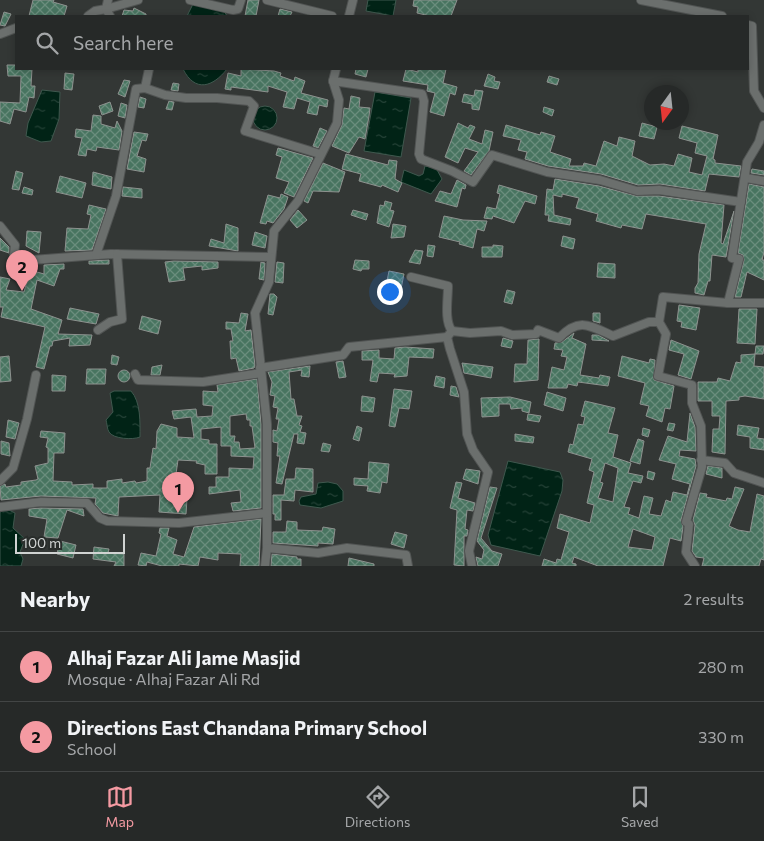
<!DOCTYPE html>
<html lang="en">
<head>
<meta charset="utf-8">
<style>
	body { margin:0; font-family:Commissioner,sans-serif; background:#2e3130; color:#f1f3f6 }
	.compass { position:absolute; left:644px; top:85px; width:45px; height:45px; border-radius:50%; background:#262928; box-shadow:0 2px 8px #0003; rotate:195deg }
	.scale { position:absolute; left:15px; bottom:12px; width:110px; box-sizing:border-box; padding-left:5px; border:2px solid #d0d3d2; border-top:0; font-size:14px; line-height:18px; white-space:nowrap; color:#d0d3d2; -webkit-text-stroke:4px #292d2b; paint-order:stroke }
	.you { position:absolute; left:389px; top:291px; width:18px; height:18px; margin:-12px; border:4px solid #fff; border-radius:50%; background:#1a73e8; box-shadow:0 0 0 8px #1a73e833 }
	.badge { display:grid; place-items:center; width:32px; height:32px; border-radius:50%; background:#f49aa2; color:#111; font-size:16px; font-weight:700 }
	.pin { position:absolute; translate:-50% -41px; filter:drop-shadow(0 1px 2px #0008) }
	.pin::after { content:''; position:absolute; top:26px; width:18px; height:15px; background:inherit; clip-path:polygon(0 0,100% 0,50% 100%) }
	.list { margin:0; padding:0; list-style:none }
	h2 { display:flex; justify-content:space-between; align-items:center; height:65px; margin:0; padding:0 20px; font-size:21px }
	h2 small { font-size:16px; font-weight:400; color:#a4a6a8 }
	.list li { display:grid; grid-template-columns:32px 1fr auto; gap:15px; align-items:center; box-sizing:border-box; height:70px; padding:0 20px; border-top:1px solid #424545 }
	.list b { display:block; font-size:19px; white-space:nowrap }
	.list p { margin:0; font-size:16px; white-space:nowrap; color:#a4a6a8 }
	.list em { font-size:16px; font-style:normal; color:#a4a6a8 }
	.icon { flex:none; width:28px; height:28px; fill:none; stroke:currentColor; stroke-width:2; stroke-linecap:round; stroke-linejoin:round }
	.map { position:relative; flex:none; width:764px; height:566px; overflow:hidden }
	.search { position:absolute; background:#262928; box-shadow:0 2px 8px #0003; left:15px; right:15px; top:15px; height:55px; display:flex; align-items:center; gap:12px; box-sizing:border-box; padding:0 18px; border-radius:0px; color:#a4a6a8; font-size:19px }
	.sheet { height:205px; background:#262928 }
	nav { display:flex; justify-content:space-around; align-items:center; box-sizing:border-box; height:70px; border-top:1px solid #424545; background:#262928; font-size:14px; color:#a4a6a8 }
	nav a { display:grid; justify-items:center; gap:2px }
	nav .on { color:#f49aa2 }
	.map>svg:first-child { display:block }
	.water { fill:url(#water-ripples); stroke:#3f584e }
	.building { fill:url(#building-cross-hatch); stroke:#8d928f; fill-rule:evenodd }
	.lines { fill:none; stroke-linecap:round; stroke-linejoin:round }
	.street-casing { stroke:#515453; stroke-width:10 }
	.street { stroke:#6b6f6d; stroke-width:8 }
</style>
</head>
<body>
<div class="map">
<svg width="764" height="566" viewBox="0 0 764 566">
	<defs>
		<pattern id="water-ripples" width="26" height="14" patternUnits="userSpaceOnUse" patternTransform="scale(1.25)"><rect width="26" height="14" fill="#012316"/><path d="M2 4q2-2 4 0t4 0M15 11q2-2 4 0t4 0" fill="none" stroke="#254237"/></pattern>
		<pattern id="building-cross-hatch" width="8" height="8" patternUnits="userSpaceOnUse" patternTransform="scale(1.25)"><rect width="8" height="8" fill="#487460"/><path d="M0 0l8 8M0 8l8-8" fill="none" stroke="#6a8d7d"/></pattern>
	</defs>
	<rect width="100%" height="100%" fill="#333735"/>
	<g class="water">
		<path d="M 368,0 L 396,0 L 393,16 L 366,11 Z"/>
		<path d="M 193,4 L 224,11 L 227,16 L 187,16 Z"/>
		<path d="M 183,69 L 227,69 C 213,87 195,93 183,69 Z"/>
		<path d="M 42,90 L 60,92 L 59,119 L 51,141 L 41,142 L 26,136 L 28,123 Z"/>
		<path d="M 375,92 L 411,98 L 401,157 L 364,151 Z"/>
		<circle cx="265" cy="118" r="12"/>
		<path d="M 425,166 L 436,168 L 442,179 L 431,194 L 401,182 L 404,170 L 419,176 L 423,174 Z"/>
		<path d="M 114,391 L 131,391 C 141,402 140,423 140,437 C 133,440 113,439 109,432 C 107,429 107,423 106,420 L 113,412 L 110,393 Z"/>
		<path d="M 508,461 L 560,472 L 563,480 L 562,491 L 540,556 L 491,545 L 488,535 Z"/>
		<path d="M 328,482 L 337,484 L 343,491 L 343,501 L 321,508 L 300,505 L 299,501 L 301,497 L 316,494 L 318,483 Z"/>
		<path d="M 7,509 L 15,513 L 13,528 L 25,539 L 20,552 L 23,559 L 21,566 L 0,566 L 0,512 Z"/>
	</g>
	<g class="building">
		<path d="M 33,0 L 54,0 L 53,2 L 67,6 L 64,16 L 29,16 Z"/>
		<path d="M 248,0 L 259,0 L 256,16 L 245,16 Z"/>
		<path d="M 414,0 L 457,0 L 451,16 L 430,16 L 417,13 L 418,7 L 413,6 Z"/>
		<path d="M 134,8 L 146,14 L 146,16 L 122,16 L 124,10 L 133,11 Z"/>
		<path d="M 280,9 L 292,12 L 290,16 L 278,16 Z"/>
		<path d="M 4,12 L 11,14 L 5,26 L 0,25 Z"/>
		<path d="M 7,65 L 16,65 L 16,69 L 32,69 L 31,86 L 35,86 L 34,98 L 29,97 L 26,112 L 14,109 L 10,124 L 0,121 L 0,102 L 20,103 L 21,76 L 8,76 Z"/>
		<path d="M 241,69 L 274,71 L 281,73 L 280,76 L 294,81 L 295,77 L 305,81 L 301,93 L 328,100 L 327,107 L 319,105 L 317,115 L 307,113 L 310,102 L 297,98 L 294,109 L 283,107 L 287,92 L 268,86 L 268,92 L 231,87 L 231,90 L 225,89 L 228,73 L 241,76 Z"/>
		<path d="M 356,69 L 368,69 L 366,77 L 355,74 Z"/>
		<path d="M 406,69 L 418,72 L 418,69 L 446,69 L 443,83 L 457,87 L 455,95 L 450,93 L 444,116 L 430,112 L 435,93 L 427,91 L 428,85 L 403,81 Z"/>
		<path d="M 65,73 L 74,74 L 72,90 L 64,89 Z"/>
		<path d="M 488,74 L 495,77 L 494,81 L 500,82 L 498,89 L 484,86 Z"/>
		<path d="M 549,76 L 559,79 L 557,85 L 547,82 Z"/>
		<path d="M 124,80 L 130,81 L 125,97 L 118,94 Z"/>
		<path d="M 173,83 L 179,84 L 178,91 L 171,90 Z"/>
		<path d="M 475,90 L 483,91 L 479,110 L 472,109 L 472,104 L 462,102 L 464,94 L 474,96 Z"/>
		<path d="M 351,96 L 360,98 L 359,107 L 370,108 L 369,116 L 365,139 L 359,137 L 349,153 L 332,146 L 342,125 L 344,108 L 349,109 Z"/>
		<path d="M 140,97 L 146,99 L 144,108 L 138,107 Z"/>
		<path d="M 169,101 L 174,102 L 172,110 L 166,109 Z"/>
		<path d="M 110,102 L 113,111 L 102,115 L 99,106 Z"/>
		<path d="M 121,103 L 127,105 L 125,118 L 118,116 Z"/>
		<path d="M 544,107 L 554,110 L 552,116 L 543,112 Z"/>
		<path d="M 93,115 L 101,116 L 101,124 L 115,128 L 117,121 L 122,131 L 119,150 L 97,147 L 96,151 L 87,149 L 86,156 L 78,155 L 82,138 L 75,137 L 76,129 L 91,131 Z"/>
		<path d="M 458,123 L 468,128 L 470,125 L 475,127 L 469,139 L 482,144 L 485,130 L 493,132 L 489,151 L 471,175 L 464,171 L 478,152 L 465,148 L 458,163 L 445,157 Z"/>
		<path d="M 642,123 L 657,127 L 654,139 L 639,136 Z"/>
		<path d="M 506,125 L 540,135 L 541,132 L 555,136 L 550,152 L 571,159 L 569,166 L 583,166 L 584,163 L 596,166 L 604,141 L 617,146 L 619,137 L 635,141 L 632,156 L 650,165 L 664,164 L 674,166 L 678,154 L 692,158 L 689,172 L 702,175 L 707,156 L 695,153 L 697,143 L 679,138 L 682,126 L 718,135 L 713,159 L 715,160 L 715,163 L 741,166 L 739,177 L 709,174 L 705,191 L 660,184 L 638,185 L 601,174 L 548,166 L 525,159 L 527,152 L 518,150 L 521,140 L 503,136 Z"/>
		<path d="M 320,128 L 327,131 L 318,148 L 313,146 Z"/>
		<path d="M 134,132 L 148,134 L 146,141 L 142,140 L 137,156 L 146,159 L 144,172 L 127,169 Z"/>
		<path d="M 278,148 L 313,158 L 294,197 L 284,193 L 289,182 L 276,178 L 282,157 L 276,155 Z"/>
		<path d="M 346,154 L 388,165 L 389,160 L 397,161 L 395,179 L 402,183 L 398,192 L 382,185 L 381,187 L 359,181 L 361,174 L 342,169 Z"/>
		<path d="M 323,163 L 345,172 L 339,192 L 313,191 L 308,203 L 304,201 Z"/>
		<path d="M 752,169 L 764,171 L 764,175 L 751,173 Z"/>
		<path d="M 16,171 L 23,173 L 19,190 L 12,189 Z"/>
		<path d="M 93,172 L 112,177 L 111,189 L 92,185 Z"/>
		<path d="M 60,176 L 86,183 L 82,198 L 56,192 Z"/>
		<path d="M 555,179 L 599,186 L 636,196 L 659,196 L 724,205 L 721,243 L 723,244 L 734,211 L 726,257 L 712,255 L 710,281 L 708,281 L 704,295 L 695,293 L 695,288 L 698,283 L 699,254 L 706,224 L 646,214 L 642,229 L 622,225 L 621,228 L 596,221 L 598,214 L 576,208 L 579,198 L 562,194 L 562,197 L 553,195 L 554,215 L 571,219 L 570,225 L 548,221 L 549,215 L 545,215 L 546,200 L 547,189 L 553,190 Z"/>
		<path d="M 457,180 L 466,185 L 465,189 L 462,188 L 457,207 L 435,201 L 440,191 L 451,194 Z"/>
		<path d="M 749,184 L 764,187 L 764,252 L 762,260 L 764,260 L 764,280 L 747,272 L 741,297 L 735,297 L 744,260 L 743,255 L 738,253 Z"/>
		<path d="M 499,185 L 537,196 L 535,204 L 525,201 L 514,223 L 493,216 L 492,219 L 484,218 L 487,207 L 496,209 L 500,194 L 497,193 Z"/>
		<path d="M 24,187 L 33,190 L 32,195 L 22,193 Z"/>
		<path d="M 123,187 L 142,189 L 142,198 L 122,196 Z"/>
		<path d="M 281,194 L 288,197 L 284,209 L 273,223 L 267,221 L 266,224 L 260,223 L 268,195 L 280,198 Z"/>
		<path d="M 385,201 L 392,203 L 390,210 L 394,211 L 389,227 L 377,223 L 380,205 L 384,206 Z"/>
		<path d="M 89,205 L 106,209 L 92,250 L 65,251 L 67,228 L 88,229 L 91,215 L 87,214 Z"/>
		<path d="M 298,210 L 307,220 L 297,228 L 290,220 Z"/>
		<path d="M 353,210 L 368,214 L 366,220 L 351,215 Z"/>
		<path d="M 444,216 L 463,220 L 487,221 L 484,231 L 477,229 L 473,248 L 459,244 L 460,242 L 439,237 Z"/>
		<path d="M 226,224 L 238,228 L 238,251 L 209,246 L 211,239 L 224,243 Z"/>
		<path d="M 393,224 L 406,226 L 404,237 L 391,238 Z"/>
		<path d="M 27,231 L 41,232 L 39,253 L 26,246 Z"/>
		<path d="M 255,232 L 267,236 L 265,248 L 252,245 Z"/>
		<path d="M 563,236 L 575,239 L 573,249 L 561,246 Z"/>
		<path d="M 0,238 L 9,247 L 9,253 L 0,250 Z"/>
		<path d="M 428,245 L 435,246 L 433,257 L 427,256 Z"/>
		<path d="M 493,245 L 503,246 L 502,257 L 482,257 L 482,247 L 493,247 Z"/>
		<path d="M 415,250 L 423,251 L 420,264 L 409,262 Z"/>
		<path d="M 109,260 L 109,264 L 89,264 L 89,261 Z"/>
		<path d="M 355,260 L 369,261 L 369,269 L 362,269 L 361,271 L 353,269 Z"/>
		<path d="M 174,261 L 218,262 L 218,268 L 202,270 L 202,266 L 183,268 L 185,280 L 169,282 L 165,262 Z"/>
		<path d="M 261,262 L 265,263 L 264,280 L 259,279 Z"/>
		<path d="M 277,262 L 284,263 L 283,283 L 275,282 Z"/>
		<path d="M 598,263 L 615,264 L 615,278 L 597,277 Z"/>
		<path d="M 64,264 L 64,269 L 60,269 L 54,286 L 37,280 L 31,309 L 62,320 L 58,334 L 92,335 L 90,345 L 69,346 L 70,338 L 53,341 L 52,346 L 50,346 L 44,369 L 36,367 L 45,327 L 1,317 L 3,307 L 0,307 L 0,277 L 10,279 L 6,290 L 24,292 L 30,270 L 44,274 L 44,265 Z"/>
		<path d="M 389,271 L 404,274 L 400,294 L 385,291 Z"/>
		<path d="M 507,290 L 515,292 L 512,304 L 504,302 Z"/>
		<path d="M 270,294 L 274,294 L 277,297 L 273,315 L 268,314 Z"/>
		<path d="M 679,305 L 700,308 L 696,330 L 681,327 L 682,322 L 677,321 Z"/>
		<path d="M 70,308 L 99,314 L 96,324 L 67,319 Z"/>
		<path d="M 739,309 L 757,309 L 755,344 L 737,343 Z"/>
		<path d="M 241,313 L 248,314 L 245,331 L 251,330 L 255,366 L 254,368 L 239,371 L 236,358 L 231,359 L 230,341 L 233,341 L 231,329 L 226,329 L 226,322 L 239,323 Z"/>
		<path d="M 593,313 L 600,313 L 600,323 L 593,321 Z"/>
		<path d="M 142,316 L 161,321 L 158,334 L 139,329 Z"/>
		<path d="M 574,333 L 572,338 L 586,344 L 580,375 L 599,378 L 600,375 L 610,377 L 608,386 L 578,382 L 577,386 L 568,384 L 567,388 L 548,388 L 552,367 L 564,370 L 567,357 L 561,356 L 563,350 L 554,349 L 555,343 L 562,342 Z"/>
		<path d="M 592,335 L 598,335 L 609,341 L 592,340 Z"/>
		<path d="M 503,338 L 513,341 L 511,348 L 501,346 Z"/>
		<path d="M 539,339 L 538,380 L 514,382 L 515,364 L 527,364 L 528,340 Z"/>
		<path d="M 671,340 L 699,351 L 691,379 L 678,375 L 684,354 L 669,350 Z"/>
		<path d="M 756,346 L 764,346 L 763,354 L 755,354 Z"/>
		<path d="M 405,347 L 434,349 L 433,358 L 409,357 L 407,376 L 394,377 L 395,374 L 379,373 L 377,382 L 370,381 L 373,360 L 362,360 L 362,351 L 379,350 L 379,358 L 394,359 L 395,348 Z"/>
		<path d="M 755,354 L 754,366 L 764,367 L 764,399 L 745,396 L 739,397 L 739,400 L 726,401 L 725,454 L 712,452 L 713,429 L 719,429 L 720,416 L 712,416 L 712,401 L 698,401 L 698,382 L 717,382 L 718,378 L 730,381 L 736,362 L 741,363 L 741,355 Z"/>
		<path d="M 112,355 L 119,357 L 117,365 L 111,364 Z"/>
		<path d="M 9,356 L 11,381 L 0,382 L 0,357 Z"/>
		<path d="M 622,356 L 649,363 L 650,359 L 655,360 L 654,380 L 674,386 L 670,409 L 665,408 L 662,422 L 646,416 L 649,406 L 640,404 L 645,383 L 618,376 Z"/>
		<path d="M 343,361 L 346,377 L 339,378 L 336,362 Z"/>
		<path d="M 462,363 L 493,367 L 491,378 L 464,373 Z"/>
		<path d="M 162,365 L 160,375 L 151,375 L 152,367 Z"/>
		<path d="M 310,366 L 309,377 L 301,376 L 302,370 L 289,372 L 291,399 L 294,399 L 297,416 L 302,416 L 299,425 L 302,426 L 300,432 L 306,433 L 304,444 L 297,443 L 298,434 L 294,434 L 282,484 L 276,483 L 280,456 L 277,456 L 278,443 L 273,442 L 273,430 L 277,431 L 279,419 L 276,419 L 278,408 L 273,407 L 275,396 L 270,395 L 272,382 L 268,372 Z"/>
		<path d="M 87,369 L 106,369 L 105,384 L 86,384 Z"/>
		<circle cx="124" cy="376" r="6"/>
		<path d="M 52,375 L 66,376 L 65,391 L 52,391 Z"/>
		<path d="M 436,376 L 445,378 L 444,388 L 434,386 Z"/>
		<path d="M 257,379 L 261,424 L 261,508 L 233,511 L 231,503 L 241,502 L 240,490 L 209,494 L 209,487 L 216,487 L 216,477 L 229,477 L 229,468 L 253,469 L 254,457 L 231,456 L 231,446 L 221,446 L 221,427 L 201,429 L 201,439 L 209,440 L 209,444 L 217,444 L 217,474 L 205,474 L 205,465 L 196,463 L 197,461 L 178,460 L 176,474 L 185,476 L 183,483 L 173,481 L 172,495 L 175,495 L 174,499 L 187,499 L 186,514 L 159,512 L 160,495 L 119,497 L 118,516 L 103,513 L 95,504 L 96,498 L 41,496 L 1,500 L 0,486 L 5,484 L 6,487 L 21,485 L 21,482 L 36,480 L 38,479 L 35,466 L 48,463 L 48,448 L 46,447 L 48,438 L 40,437 L 41,431 L 65,433 L 64,453 L 54,453 L 53,481 L 72,482 L 72,485 L 93,484 L 93,488 L 107,488 L 107,481 L 122,479 L 122,483 L 135,481 L 136,483 L 147,481 L 147,468 L 150,468 L 153,448 L 156,449 L 157,431 L 161,424 L 177,428 L 177,437 L 194,438 L 191,417 L 174,419 L 172,411 L 196,409 L 197,417 L 212,416 L 213,406 L 203,405 L 203,391 L 218,392 L 217,385 ZM 246,414 L 247,420 L 250,420 L 250,426 L 252,426 L 255,448 L 240,449 L 239,442 L 234,442 L 235,436 L 230,436 L 230,416 Z"/>
		<path d="M 451,386 L 456,387 L 459,397 L 450,395 Z"/>
		<path d="M 394,389 L 412,391 L 409,409 L 399,408 L 395,427 L 389,426 Z"/>
		<path d="M 547,392 L 566,398 L 563,411 L 544,405 Z"/>
		<path d="M 362,396 L 375,398 L 373,412 L 361,411 Z"/>
		<path d="M 510,397 L 531,402 L 529,413 L 522,411 L 522,408 L 511,409 L 510,404 L 499,404 L 499,416 L 482,417 L 481,398 Z"/>
		<path d="M 585,401 L 615,408 L 608,433 L 618,435 L 613,457 L 631,463 L 628,473 L 643,476 L 641,483 L 633,481 L 624,507 L 630,508 L 628,514 L 639,518 L 644,496 L 653,498 L 649,514 L 661,516 L 666,500 L 671,502 L 673,492 L 687,495 L 690,484 L 672,479 L 676,464 L 659,460 L 668,436 L 687,442 L 690,413 L 695,427 L 696,451 L 680,450 L 679,456 L 695,459 L 696,466 L 681,520 L 683,527 L 681,541 L 670,538 L 663,566 L 598,566 L 574,557 L 572,563 L 576,564 L 576,566 L 542,566 L 544,559 L 556,563 L 557,559 L 561,560 L 569,532 L 557,528 L 560,514 L 590,523 L 594,505 L 587,503 L 594,472 L 589,470 L 592,459 L 568,452 L 570,444 L 573,445 L 578,424 L 583,425 L 585,417 L 581,416 ZM 605,463 L 618,468 L 613,502 L 598,498 L 603,483 L 600,482 ZM 633,529 L 655,537 L 652,550 L 628,547 Z"/>
		<path d="M 528,414 L 541,416 L 539,422 L 527,420 Z"/>
		<path d="M 8,420 L 19,423 L 15,439 L 6,437 Z"/>
		<path d="M 669,423 L 675,424 L 673,431 L 667,430 Z"/>
		<path d="M 738,425 L 759,428 L 757,438 L 764,439 L 764,450 L 750,448 L 750,437 L 737,435 Z"/>
		<path d="M 357,426 L 362,428 L 359,441 L 353,439 Z"/>
		<path d="M 643,428 L 650,430 L 648,437 L 642,435 Z"/>
		<path d="M 515,434 L 534,437 L 533,443 L 515,441 Z"/>
		<path d="M 638,439 L 644,441 L 640,464 L 630,461 Z"/>
		<path d="M 1,441 L 9,443 L 10,456 L 1,454 Z"/>
		<path d="M 323,443 L 331,445 L 329,452 L 321,451 Z"/>
		<path d="M 369,462 L 389,464 L 387,483 L 382,482 L 380,493 L 367,491 L 368,486 L 354,485 L 354,478 L 368,479 Z"/>
		<path d="M 708,466 L 722,468 L 722,478 L 706,474 Z"/>
		<path d="M 296,468 L 313,469 L 313,492 L 295,490 L 294,501 L 281,500 L 281,520 L 275,520 L 275,514 L 273,514 L 273,495 L 284,495 L 286,479 L 295,479 Z"/>
		<path d="M 466,469 L 480,471 L 478,484 L 463,479 Z"/>
		<path d="M 648,471 L 655,473 L 653,480 L 647,478 Z"/>
		<path d="M 456,482 L 462,483 L 458,498 L 475,503 L 473,511 L 467,510 L 465,529 L 468,530 L 467,536 L 464,536 L 464,566 L 454,565 L 457,510 L 450,508 Z"/>
		<path d="M 490,487 L 497,488 L 481,538 L 492,551 L 502,554 L 498,566 L 478,566 L 476,557 L 482,559 L 484,550 L 477,541 Z"/>
		<path d="M 735,487 L 744,489 L 729,526 L 738,530 L 750,532 L 757,494 L 764,496 L 764,560 L 761,559 L 759,566 L 702,566 L 704,558 L 696,557 L 692,551 L 695,525 L 693,520 L 700,493 L 707,494 L 706,497 L 726,501 L 727,498 L 732,499 Z"/>
		<path d="M 41,508 L 83,509 L 84,516 L 67,510 L 58,538 L 44,537 L 47,519 L 29,516 L 29,509 Z"/>
		<path d="M 261,519 L 259,566 L 240,566 L 241,554 L 218,553 L 218,560 L 200,557 L 198,566 L 179,564 L 179,566 L 162,566 L 147,562 L 146,566 L 138,565 L 141,553 L 156,556 L 161,534 L 159,533 L 160,528 L 169,528 L 167,536 L 177,540 L 173,554 L 184,557 L 194,527 Z"/>
		<path d="M 287,521 L 297,522 L 297,530 L 322,531 L 323,527 L 335,529 L 333,544 L 318,543 L 318,546 L 273,543 L 273,532 L 286,532 Z"/>
		<path d="M 395,532 L 407,535 L 404,548 L 391,544 Z"/>
		<path d="M 60,541 L 76,545 L 73,558 L 57,554 Z"/>
		<path d="M 94,547 L 109,549 L 108,553 L 124,554 L 124,566 L 114,566 L 116,562 L 93,559 Z"/>
		<path d="M 272,554 L 297,557 L 297,559 L 301,559 L 301,566 L 271,566 Z"/>
		<path d="M 349,558 L 374,564 L 374,566 L 348,566 Z"/>
	</g>
	<g class="lines">
		<defs>
			<g id="street">
				<path d="M 190,0 L 233,10 L 238,9 L 241,0"/>
				<path d="M 267,0 L 332,16"/>
				<path d="M 641,0 L 722,16"/>
				<path d="M 88,16 L 95,11 L 106,9 L 108,0"/>
				<path d="M 110,16 L 106,9 L 138,0"/>
				<path d="M 349,16 L 353,0"/>
				<path d="M 748,25 L 752,26 L 754,91 L 764,108"/>
				<path d="M 0,34 L 16,28"/>
				<path d="M 336,69 L 333,81 L 339,100 L 337,123 L 298,201 L 274,231 L 269,282 L 255,313 L 267,424 L 267,548 L 318,553 L 347,548 L 406,555 L 408,566"/>
				<path d="M 333,81 L 422,94 L 424,101 L 419,154 L 421,159 L 452,171 L 473,182 L 492,155 L 547,172 L 600,180 L 637,191 L 659,190 L 741,202"/>
				<path d="M 145,88 L 149,69"/>
				<path d="M 746,178 L 764,181"/>
				<path d="M 0,226 L 15,245 L 14,255 L 32,260 L 111,254 L 271,257"/>
				<path d="M 96,255 L 116,196 L 136,89 L 145,88 L 165,95 L 186,98 L 217,98 L 249,101 L 254,106 L 245,131 L 320,154"/>
				<path d="M 411,277 L 448,286 C 448,299 444,321 452,331"/>
				<path d="M 728,303 L 739,259 L 732,258 L 747,162 L 759,142 L 764,125"/>
				<path d="M 98,330 L 110,322 L 122,319 L 117,254"/>
				<path d="M 447,337 L 450,349 L 464,392 L 467,434 L 473,450 L 488,472 L 469,551 L 472,566"/>
				<path d="M 260,368 L 343,355 L 349,347 L 447,337 L 452,331 L 470,333 L 501,331 L 512,335 L 536,334 L 538,330 L 559,338 C 579,317 589,325 613,336 L 649,322 L 659,322"/>
				<path d="M 135,374 L 138,380 L 203,382 L 261,373"/>
				<path d="M 701,460 L 725,463 L 734,473 L 764,483"/>
				<path d="M 0,481 L 13,468 L 27,419 L 36,375"/>
				<path d="M 0,507 L 41,502 L 87,503 L 100,518 L 107,521 L 179,523 L 267,513"/>
				<path d="M 265,566 L 267,548"/>
				<path d="M 695,566 L 686,552 L 689,524 L 686,522 L 702,467 L 701,426 L 692,403 L 692,385 L 658,376 L 666,334 L 659,322 L 663,297 L 728,303 L 764,303"/>
			</g>
		</defs>
		<use href="#street" class="street-casing"/>
		<use href="#street" class="street"/>
	</g>
</svg>
<svg class="compass" viewBox="-18 -18 36 36"><path d="M0-13l5 13h-10z" fill="#e53935"/><path d="M0 13l5-13h-10z" fill="#a4a6a8"/></svg>
<div class="scale">100 m</div>
<div class="you"></div>
<div class="pin badge" style="left:178px;top:513px">1</div>
<div class="pin badge" style="left:22px;top:291px">2</div>
<div class="search"><svg class="icon" aria-label="search" viewBox="0 0 24 24"><circle cx="10" cy="10" r="6"/><path d="M15 15l6 6"/></svg>Search here</div>
</div>
<section class="sheet">
<h2>Nearby<small>2 results</small></h2>
<ul class="list">
<li><span class="badge">1</span><div><b>Alhaj Fazar Ali Jame Masjid</b><p>Mosque · Alhaj Fazar Ali Rd</p></div><em>280 m</em></li>
<li><span class="badge">2</span><div><b>Directions East Chandana Primary School</b><p>School</p></div><em>330 m</em></li>
</ul>
</section>
<nav>
<a class="on"><svg class="icon" aria-label="map" viewBox="0 0 24 24"><path d="M3 6l6-2 6 2 6-2v14l-6 2-6-2-6 2zM9 4v14M15 6v14"/></svg>Map</a>
<a><svg class="icon" aria-label="directions" viewBox="0 0 24 24"><path d="M12 3l9 9-9 9-9-9zM9 14v-3h6M13 9l2 2-2 2"/></svg>Directions</a>
<a><svg class="icon" aria-label="saved" viewBox="0 0 24 24"><path d="M7 4h10v16l-5-4-5 4z"/></svg>Saved</a>
</nav>
</body>
</html>
